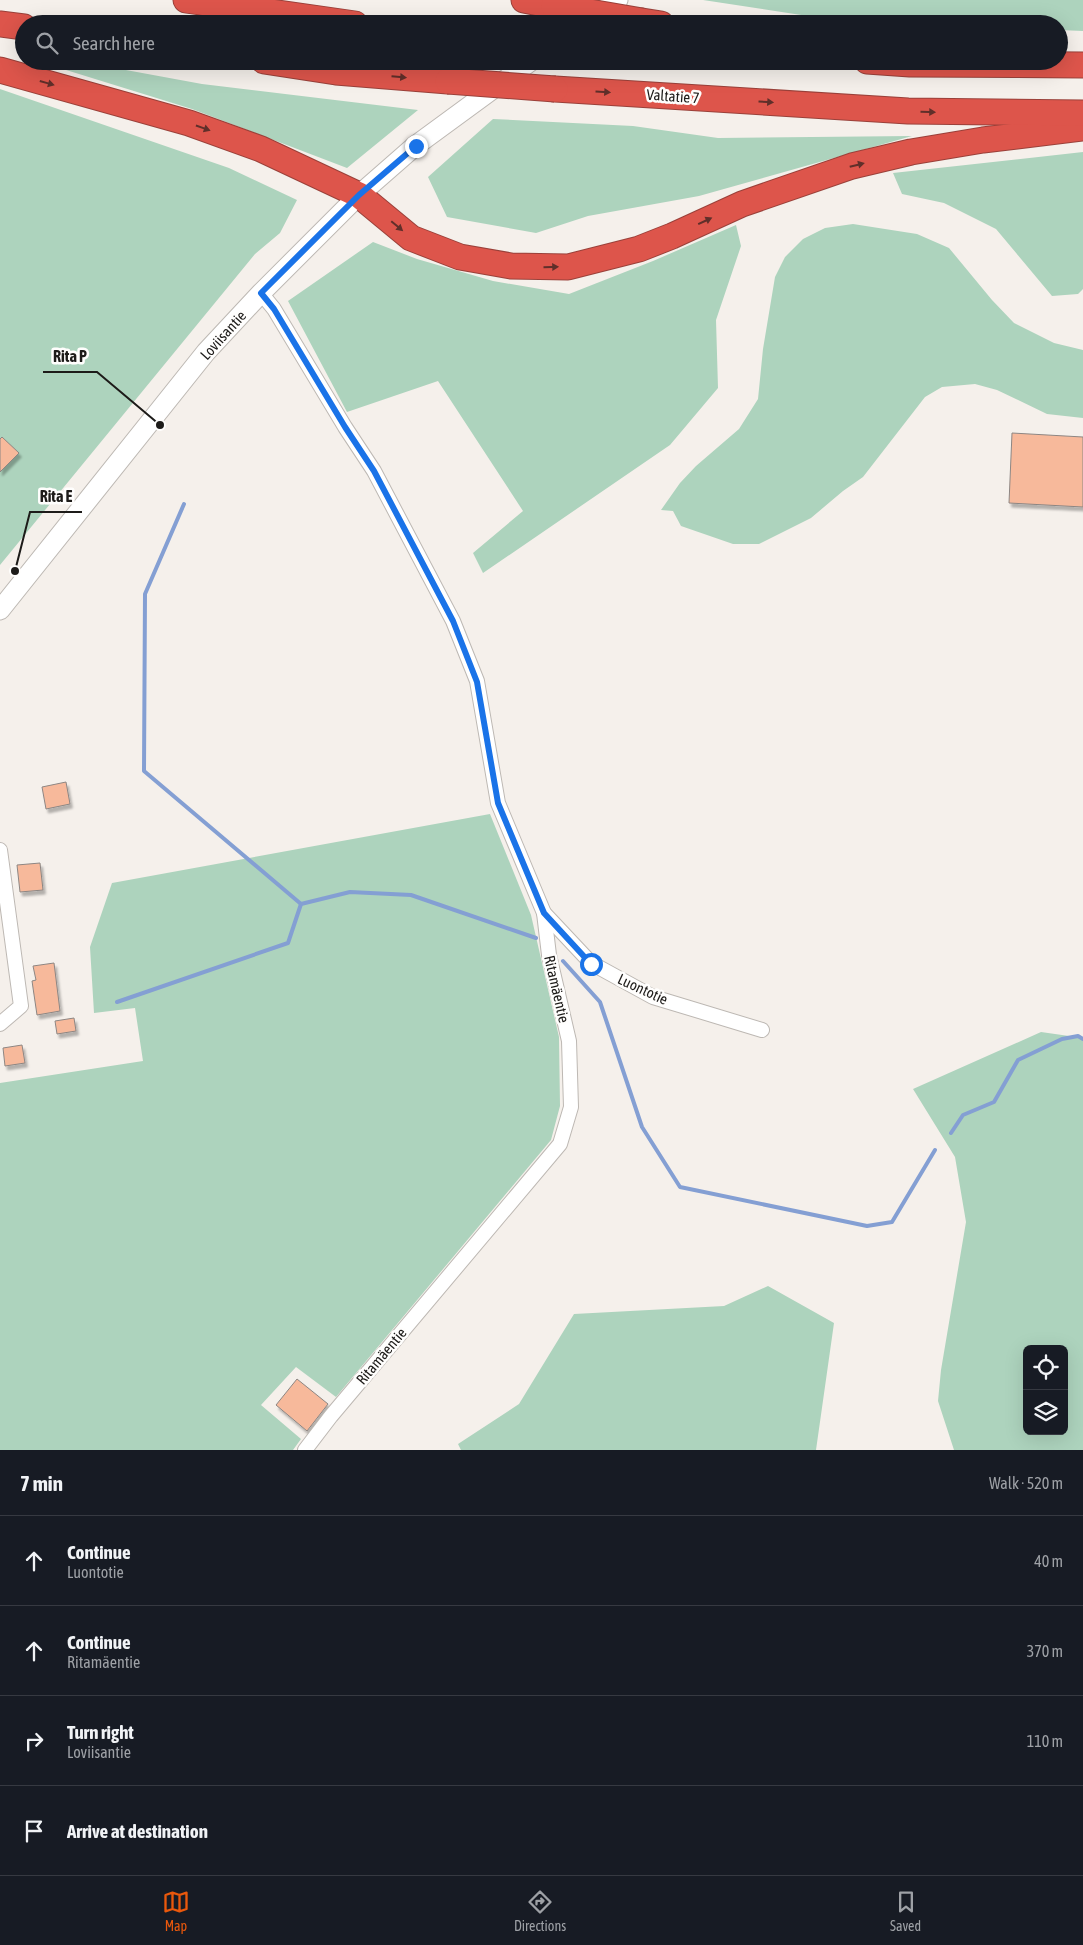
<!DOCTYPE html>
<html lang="en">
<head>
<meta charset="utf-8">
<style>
	body { margin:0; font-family:"Asap Condensed",sans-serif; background:#20242c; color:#f1f3f6 }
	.controls { position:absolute; right:15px; bottom:15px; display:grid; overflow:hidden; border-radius:8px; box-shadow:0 5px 20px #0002 }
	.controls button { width:45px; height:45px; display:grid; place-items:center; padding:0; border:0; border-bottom:1px solid #363941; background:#171b24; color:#f1f3f6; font:25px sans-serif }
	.stop { position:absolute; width:15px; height:15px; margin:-11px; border:4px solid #1a73e8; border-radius:50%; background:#fff }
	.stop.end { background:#1a73e8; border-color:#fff; box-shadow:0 1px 5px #0008 }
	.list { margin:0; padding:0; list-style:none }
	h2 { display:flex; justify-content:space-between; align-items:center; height:65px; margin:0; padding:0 20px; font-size:21px }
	h2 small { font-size:16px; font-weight:400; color:#9ea1a6 }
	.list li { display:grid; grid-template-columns:32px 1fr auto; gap:15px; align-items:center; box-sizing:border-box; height:90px; padding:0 20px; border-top:1px solid #363941 }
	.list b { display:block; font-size:19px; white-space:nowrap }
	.list p { margin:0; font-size:16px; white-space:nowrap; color:#9ea1a6 }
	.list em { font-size:16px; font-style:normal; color:#9ea1a6 }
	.icon { flex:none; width:28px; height:28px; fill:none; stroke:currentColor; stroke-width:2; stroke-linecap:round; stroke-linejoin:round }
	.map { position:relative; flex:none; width:1083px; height:1450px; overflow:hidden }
	.search { position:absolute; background:#171b24; box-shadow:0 5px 20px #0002; left:15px; right:15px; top:15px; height:55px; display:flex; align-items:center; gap:12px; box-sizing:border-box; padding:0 18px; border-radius:28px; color:#9ea1a6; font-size:19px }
	.sheet { height:425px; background:#171b24 }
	nav { display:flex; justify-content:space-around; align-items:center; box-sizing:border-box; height:70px; border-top:1px solid #363941; background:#171b24; font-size:14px; color:#9ea1a6 }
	nav a { display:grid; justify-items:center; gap:2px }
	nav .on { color:#ea580c }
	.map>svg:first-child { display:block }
	.green { fill:#add3bd; fill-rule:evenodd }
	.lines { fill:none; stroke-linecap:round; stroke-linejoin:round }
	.stream { stroke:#849fd3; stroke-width:4 }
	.building { fill:#f7b99b; stroke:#8d8683; filter:url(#shadow) }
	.street-casing { stroke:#bdb8b3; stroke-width:16 }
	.secondary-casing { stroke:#bdb8b3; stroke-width:21 }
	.highway-casing { stroke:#9a413a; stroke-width:27 }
	.street { stroke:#fff; stroke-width:14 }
	.secondary { stroke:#fff; stroke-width:19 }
	.highway { stroke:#dd554b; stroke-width:25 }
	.highway-bridge-casing { stroke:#9a413a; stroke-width:27; stroke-linecap:butt }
	.highway-bridge { stroke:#dd554b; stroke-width:25 }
	.oneway { fill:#602f2a }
	.route { stroke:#1a73e8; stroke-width:6 }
	.labels { text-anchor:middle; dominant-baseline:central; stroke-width:5; stroke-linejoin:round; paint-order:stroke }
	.street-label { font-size:15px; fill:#1d1b19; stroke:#fffefd }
	.leader { fill:none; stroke:#1d1b19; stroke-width:2 }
	.callout-dot { fill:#1d1b19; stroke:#fffefd; stroke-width:2 }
	.callout-label { font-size:16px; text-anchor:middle; font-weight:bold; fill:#1d1b19; stroke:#fffefd; stroke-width:5; stroke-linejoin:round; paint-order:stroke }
</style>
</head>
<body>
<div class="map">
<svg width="1083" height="1450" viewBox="0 0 1083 1450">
	<defs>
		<filter id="shadow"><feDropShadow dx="2.5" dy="4" stdDeviation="1" flood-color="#0004"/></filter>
	</defs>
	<rect width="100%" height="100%" fill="#f5f0eb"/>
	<g class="green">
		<path d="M 703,0 L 1083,0 L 1083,31 L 1059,30 L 1059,24 L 860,24 Z"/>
		<path d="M 37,61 L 77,61 L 202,84 L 418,110 L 347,168 L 192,109 Z"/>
		<path d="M 0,89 L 229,168 L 297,200 L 280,233 L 255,254 L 0,565 Z"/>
		<path d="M 493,119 L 633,126 L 718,138 L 912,136 L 699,196 L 588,216 L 536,233 L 447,217 L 428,177 Z"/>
		<path d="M 1083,152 L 1083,289 L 1078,294 L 1052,296 L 996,229 L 944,203 L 902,194 L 893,173 Z"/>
		<path d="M 853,224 L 917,234 L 949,248 L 992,300 L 1014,323 L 1054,343 L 1083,350 L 1083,418 L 1047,414 L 997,390 L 975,384 L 942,387 L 925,397 L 863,477 L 843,491 L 811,518 L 759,544 L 733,544 L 681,526 L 673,511 L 661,510 L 680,483 L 696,466 L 739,429 L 758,399 L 763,349 L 775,277 L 785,257 L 803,239 L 825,228 Z"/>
		<path d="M 736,225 L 741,246 L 716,320 L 718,388 L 670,445 L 483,573 L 473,553 L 523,511 L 438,381 L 347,412 L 288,301 L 373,242 L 417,259 L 493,281 L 569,294 L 653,261 Z"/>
		<path d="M 490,814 L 531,915 L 559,1037 L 560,1106 L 551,1140 L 336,1397 L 296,1367 L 261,1405 L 301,1439 L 293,1450 L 0,1450 L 0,1083 L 143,1061 L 135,1008 L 94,1013 L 90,947 L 112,883 Z"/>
		<path d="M 1041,1032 L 1083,1038 L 1083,1450 L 954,1450 L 938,1401 L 941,1370 L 966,1222 L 955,1157 L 913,1089 ZM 1027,1349 L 1064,1349 L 1064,1431 L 1027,1431 Z"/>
		<path d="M 768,1286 L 834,1323 L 816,1450 L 461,1450 L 458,1444 L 519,1404 L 574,1314 L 724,1306 Z"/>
	</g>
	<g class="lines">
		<g class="stream">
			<path d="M 184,504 L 145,594 L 144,771 L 301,904"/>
			<path d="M 563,961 L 600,1002 L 642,1127 L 680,1187 L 867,1226 L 892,1222 L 935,1150"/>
			<path d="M 117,1002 L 288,943 L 301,904 L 350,892 L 411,895 L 536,938"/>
			<path d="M 951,1133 L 963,1115 L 994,1102 L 1018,1060 L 1062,1039 L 1078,1036 L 1083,1039"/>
		</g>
	</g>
	<g class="building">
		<path d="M 1012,433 L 1083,437 L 1083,507 L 1009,503 Z"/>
		<path d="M 2,437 L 19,453 L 0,472 L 0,439 Z"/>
		<path d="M 66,782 L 70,804 L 46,809 L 42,787 Z"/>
		<path d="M 40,863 L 43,890 L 20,892 L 17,865 Z"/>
		<path d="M 54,963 L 60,1011 L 37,1015 L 32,981 L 36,980 L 33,966 Z"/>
		<path d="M 74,1018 L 76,1031 L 57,1034 L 55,1021 Z"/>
		<path d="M 22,1045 L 25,1063 L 5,1066 L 3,1048 Z"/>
		<path d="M 297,1379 L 328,1404 L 307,1431 L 276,1405 Z"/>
	</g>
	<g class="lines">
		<defs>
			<g id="street">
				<path d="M 261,293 L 274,309 L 345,427 L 374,471 L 453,621 L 477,681 L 498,803 L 544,913 L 549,955 L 569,1041 L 571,1107 L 560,1144 L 331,1416 L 305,1450"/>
				<path d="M 0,850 L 21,1006 L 0,1024"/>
				<path d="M 544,913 L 591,963 L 653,997 L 762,1030"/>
			</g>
			<g id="secondary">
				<path d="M 592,18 L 618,0"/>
				<path d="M 0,610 L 206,352 L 261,293 L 359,195 L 415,146 L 531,61"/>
			</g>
			<g id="highway">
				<path d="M 186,0 L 355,24"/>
				<path d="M 524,0 L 554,6"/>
				<path d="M 642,21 L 661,24"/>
				<path d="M 0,24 L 24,27"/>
				<path d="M 264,61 L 336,72 L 448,81"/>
				<path d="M 867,61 L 910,64 L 1083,65"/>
				<path d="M 0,70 L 189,123 L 261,149 L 359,195 L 411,238 L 460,257 L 511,266 L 568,267 L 639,249 L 672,236 L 742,204 L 852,166 L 911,152 L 983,140 L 1083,128"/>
				<path d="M 555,89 L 908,111 L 1083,113"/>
			</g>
		</defs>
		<use href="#street" class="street-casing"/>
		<use href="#secondary" class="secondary-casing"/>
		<use href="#highway" class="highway-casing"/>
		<use href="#street" class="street"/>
		<use href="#secondary" class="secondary"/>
		<use href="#highway" class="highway"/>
		<defs>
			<g id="highway-bridge">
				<path d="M 554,6 L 642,21"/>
				<path d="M 448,81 L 555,89"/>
			</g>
		</defs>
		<use href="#highway-bridge" class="highway-bridge-casing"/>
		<use href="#highway-bridge" class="highway-bridge"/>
	</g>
	<defs><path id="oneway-solid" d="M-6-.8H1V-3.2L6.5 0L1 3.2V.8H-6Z" transform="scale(1.25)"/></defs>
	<g class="oneway">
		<use href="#oneway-solid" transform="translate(399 77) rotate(5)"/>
		<use href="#oneway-solid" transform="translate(47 83) rotate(16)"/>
		<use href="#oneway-solid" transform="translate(603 92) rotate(4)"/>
		<use href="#oneway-solid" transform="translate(766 102) rotate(4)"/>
		<use href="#oneway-solid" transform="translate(928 112) rotate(1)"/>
		<use href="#oneway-solid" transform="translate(203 128) rotate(19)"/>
		<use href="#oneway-solid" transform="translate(857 165) rotate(-14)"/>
		<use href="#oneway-solid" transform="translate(705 221) rotate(-25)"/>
		<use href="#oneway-solid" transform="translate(397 226) rotate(40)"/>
		<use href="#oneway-solid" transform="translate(551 267) rotate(-2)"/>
	</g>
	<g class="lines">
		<path class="route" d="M 416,146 L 359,195 L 261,293 L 274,309 L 345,427 L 374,471 L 453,621 L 477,682 L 498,803 L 544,913 L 591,964"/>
	</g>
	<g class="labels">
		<g class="street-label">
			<text transform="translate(673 96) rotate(4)">Valtatie 7</text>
			<text transform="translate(223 335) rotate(-48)">Loviisantie</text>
			<text transform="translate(557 989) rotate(77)">Ritamäentie</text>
			<text transform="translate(643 989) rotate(25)">Luontotie</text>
			<text transform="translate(381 1356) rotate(-50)">Ritamäentie</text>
		</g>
	</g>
	<path class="leader" d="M160 425L97 372H43M15 571L30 512H82"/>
	<g class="callout-dot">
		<circle cx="160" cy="425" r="5"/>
		<circle cx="15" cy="571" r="5"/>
	</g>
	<g class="callout-label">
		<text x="70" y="362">Rita P</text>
		<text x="56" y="502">Rita E</text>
	</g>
</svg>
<div class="controls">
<button><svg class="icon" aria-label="locate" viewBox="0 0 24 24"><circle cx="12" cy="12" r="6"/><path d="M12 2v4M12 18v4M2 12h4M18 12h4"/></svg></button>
<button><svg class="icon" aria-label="layers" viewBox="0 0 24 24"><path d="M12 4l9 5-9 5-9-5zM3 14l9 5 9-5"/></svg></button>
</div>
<div class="stop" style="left:591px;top:964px"></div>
<div class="stop end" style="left:416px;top:146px"></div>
<div class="search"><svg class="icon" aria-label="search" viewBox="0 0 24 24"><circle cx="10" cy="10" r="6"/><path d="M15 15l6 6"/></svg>Search here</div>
</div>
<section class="sheet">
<h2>7 min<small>Walk · 520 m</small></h2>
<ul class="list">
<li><svg class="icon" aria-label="ahead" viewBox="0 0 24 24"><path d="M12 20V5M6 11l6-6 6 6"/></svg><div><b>Continue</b><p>Luontotie</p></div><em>40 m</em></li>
<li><svg class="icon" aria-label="ahead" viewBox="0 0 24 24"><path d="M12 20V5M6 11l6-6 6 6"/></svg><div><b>Continue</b><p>Ritamäentie</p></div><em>370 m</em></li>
<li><svg class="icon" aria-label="right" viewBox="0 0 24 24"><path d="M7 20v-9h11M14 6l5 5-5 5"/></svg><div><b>Turn right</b><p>Loviisantie</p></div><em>110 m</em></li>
<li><svg class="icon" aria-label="arrive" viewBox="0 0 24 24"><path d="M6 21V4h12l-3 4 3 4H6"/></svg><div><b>Arrive at destination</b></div></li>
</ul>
</section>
<nav>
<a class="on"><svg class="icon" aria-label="map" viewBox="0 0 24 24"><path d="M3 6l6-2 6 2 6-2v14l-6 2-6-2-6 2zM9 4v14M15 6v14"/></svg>Map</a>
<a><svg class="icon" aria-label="directions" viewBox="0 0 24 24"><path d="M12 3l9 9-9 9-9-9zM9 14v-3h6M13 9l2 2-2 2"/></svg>Directions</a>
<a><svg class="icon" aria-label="saved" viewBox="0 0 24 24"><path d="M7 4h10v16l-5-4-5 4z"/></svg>Saved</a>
</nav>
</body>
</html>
